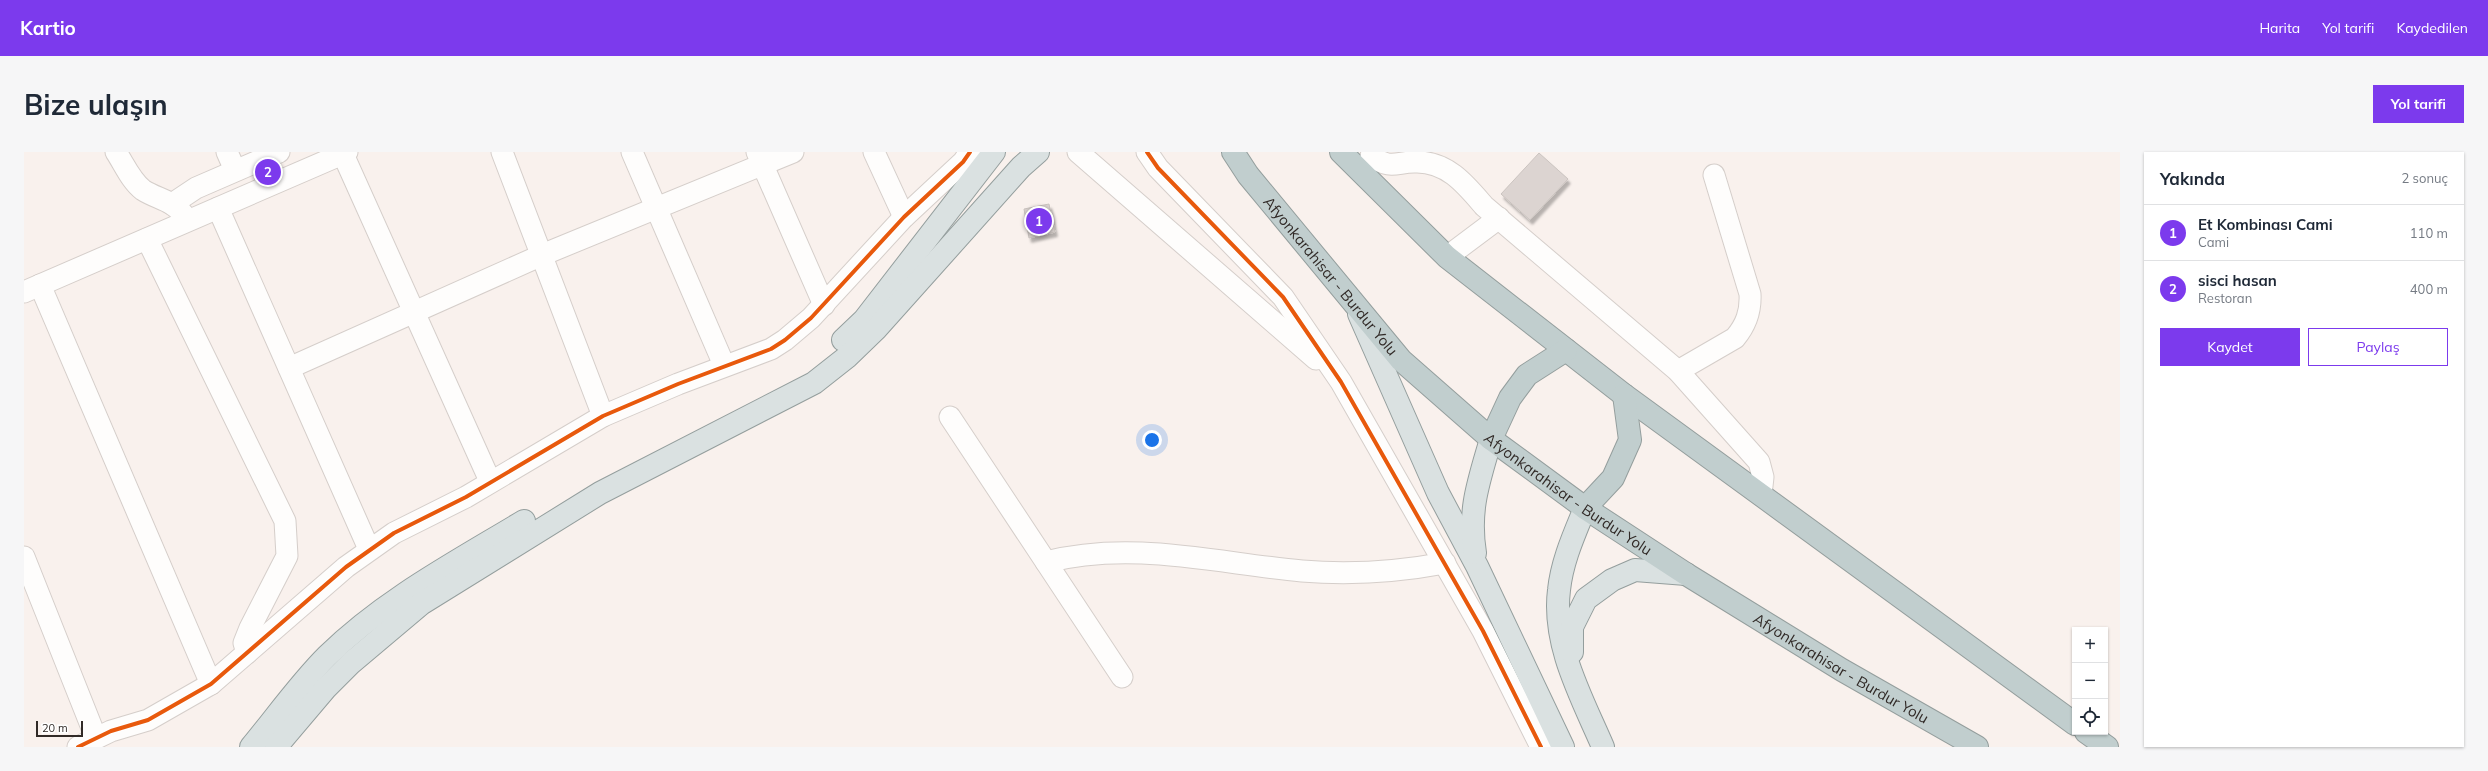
<!DOCTYPE html>
<html lang="tr">
<head>
<meta charset="utf-8">
<style>
	body { margin:0; font-family:Mulish,sans-serif; background:#f6f6f7; color:#1f2937 }
	.controls { position:absolute; right:12px; bottom:12px; display:grid; overflow:hidden; border-radius:0px; box-shadow:0 1px 3px #0004 }
	.controls button { width:36px; height:36px; display:grid; place-items:center; padding:0; border:0; border-bottom:1px solid #e0e1e3; background:#fff; color:#1f2937; font:20px sans-serif }
	.scale { position:absolute; left:12px; bottom:10px; width:47px; box-sizing:border-box; padding-left:4px; border:2px solid #312a27; border-top:0; font-size:11px; line-height:14px; white-space:nowrap; color:#312a27; -webkit-text-stroke:3px #fff; paint-order:stroke }
	.you { position:absolute; left:1128px; top:288px; width:14px; height:14px; margin:-10px; border:3px solid #fff; border-radius:50%; background:#1a73e8; box-shadow:0 0 0 6px #1a73e833 }
	.badge { display:grid; place-items:center; width:26px; height:26px; border-radius:50%; background:#7c3aed; color:#fff; font-size:13px; font-weight:700 }
	.pin { position:absolute; translate:-50% -50%; border:2px solid #fff; box-shadow:0 1px 4px #0006 }
	.list { margin:0; padding:0; list-style:none }
	h2 { display:flex; justify-content:space-between; align-items:center; height:52px; margin:0; padding:0 16px; font-size:17px }
	h2 small { font-size:13px; font-weight:400; color:#747a83 }
	.list li { display:grid; grid-template-columns:26px 1fr auto; gap:12px; align-items:center; box-sizing:border-box; height:56px; padding:0 16px; border-top:1px solid #e0e1e3 }
	.list b { display:block; font-size:15px; white-space:nowrap }
	.list p { margin:0; font-size:13px; white-space:nowrap; color:#747a83 }
	.list em { font-size:13px; font-style:normal; color:#747a83 }
	.actions { display:flex; gap:8px; padding:12px 16px }
	.actions a { flex:1; padding:9px 0; border:1px solid #7c3aed; border-radius:0px; text-align:center; font-size:14px; color:#7c3aed }
	.actions .main { background:#7c3aed; color:#fff }
	.icon { flex:none; width:22px; height:22px; fill:none; stroke:currentColor; stroke-width:2; stroke-linecap:round; stroke-linejoin:round }
	.map { position:relative; flex:none; width:2096px; height:595px; overflow:hidden; border-radius:0px }
	header { display:flex; align-items:center; gap:24px; box-sizing:border-box; height:56px; padding:0 20px; background:#7c3aed; color:#fff }
	header strong { font-size:19px }
	nav { display:flex; gap:22px; margin-inline-start:auto; font-size:14px }
	.intro { display:flex; align-items:center; justify-content:space-between; box-sizing:border-box; height:96px; padding:0 24px }
	h1 { margin:0; font-size:28px }
	.button { padding:10px 18px; border-radius:0px; background:#7c3aed; color:#fff; font-size:14px; font-weight:700 }
	main { display:flex; gap:24px; padding:0 24px }
	aside { flex:1; background:#fff; border-radius:0px; box-shadow:0 1px 3px #0004 }
	.map>svg:first-child { display:block }
	.building { fill:#dcd4d1; stroke:#cbc4c0; filter:url(#shadow) }
	.lines { fill:none; stroke-linecap:round; stroke-linejoin:round }
	.minor-casing { stroke:#d5ceca; stroke-width:23 }
	.major-casing { stroke:#949e9d; stroke-width:24 }
	.highway-casing { stroke:#949e9d; stroke-width:24 }
	.minor { stroke:#fefdfc; stroke-width:21 }
	.major { stroke:#dae1e1; stroke-width:22 }
	.highway { stroke:#c1cece; stroke-width:22 }
	.cycleway-casing { stroke:#fff; stroke-width:6 }
	.cycleway { stroke:#e8590c; stroke-width:4 }
	.labels { text-anchor:middle; dominant-baseline:central; stroke-width:3; stroke-linejoin:round; paint-order:stroke }
	.street-label { font-size:15px; fill:#312a27; stroke:#fff }
</style>
</head>
<body>
<header>
<strong>Kartio</strong>
<nav><a>Harita</a><a>Yol tarifi</a><a>Kaydedilen</a></nav>
</header>
<div class="intro"><h1>Bize ulaşın</h1><a class="button">Yol tarifi</a></div>
<main>
<div class="map">
<svg width="2096" height="595" viewBox="0 0 2096 595">
	<defs>
		<filter id="shadow"><feDropShadow dx="2.5" dy="4.5" stdDeviation="1" flood-color="#0004"/></filter>
	</defs>
	<rect width="100%" height="100%" fill="#f9f1ed"/>
	<g class="building">
		<path d="M 1515,1 L 1544,27 L 1506,68 L 1477,42 Z"/>
		<path d="M 1025,52 L 1031,80 L 1005,86 L 1000,57 Z"/>
	</g>
	<g class="lines">
		<defs>
			<g id="minor">
				<path d="M 92,0 C 100,12 107,29 119,38 C 133,47 148,48 159,62"/>
				<path d="M 203,0 L 211,18"/>
				<path d="M 318,0 L 466,329"/>
				<path d="M 478,0 L 579,264"/>
				<path d="M 608,0 L 700,213"/>
				<path d="M 733,0 L 800,153"/>
				<path d="M 850,0 L 880,65"/>
				<path d="M 1054,0 L 1292,207"/>
				<path d="M 1123,0 L 1134,16 L 1259,145 L 1317,230 L 1459,479 L 1517,595"/>
				<path d="M 1347,4 C 1369,19 1372,9 1393,10 C 1424,10 1442,33 1460,54 L 1654,219 L 1735,310 L 1739,325 L 1737,343"/>
				<path d="M 148,52 L 172,36 L 255,0"/>
				<path d="M 194,56 L 345,397"/>
				<path d="M 123,87 L 261,369 L 263,404 L 226,476 L 220,491 L 223,501"/>
				<path d="M 1423,105 L 1475,66"/>
				<path d="M 16,133 L 187,532"/>
				<path d="M 0,140 L 323,0"/>
				<path d="M 265,216 L 518,103 L 769,0"/>
				<path d="M 1654,219 L 1711,186 C 1722,173 1727,160 1726,142 L 1690,23"/>
				<path d="M 926,265 L 1098,525"/>
				<path d="M 0,405 L 72,586"/>
				<path d="M 1022,410 C 1108,388 1192,411 1278,419 C 1327,423 1373,420 1421,411"/>
				<path d="M 54,595 L 87,579 L 124,568 L 187,532 L 322,415 L 370,381 L 442,345 L 579,264 L 654,232 L 747,197 L 761,188 L 787,166 L 880,65 L 939,10 L 946,0"/>
			</g>
			<g id="major">
				<path d="M 1335,162 L 1414,341 L 1453,414 L 1539,595"/>
				<path d="M 819,188 L 840,168 L 970,0"/>
				<path d="M 1561,356 C 1550,383 1538,409 1535,438 C 1528,493 1558,546 1579,595"/>
				<path d="M 1451,401 C 1444,357 1455,329 1467,287"/>
				<path d="M 1548,500 L 1548,475 L 1562,447 L 1588,428 L 1611,418 L 1662,422"/>
				<path d="M 227,595 C 252,565 275,532 303,504 C 360,448 432,410 500,369"/>
				<path d="M 252,595 L 302,536 L 327,511 L 397,452 L 576,341 L 790,231 L 823,205 L 853,176 L 997,15 L 1014,0"/>
			</g>
			<g id="highway">
				<path id="s1" d="M 1209,0 L 1224,23 L 1377,208 L 1467,287 L 1561,356 L 1662,422 L 1818,518 L 1953,595"/>
				<path d="M 1317,0 L 1423,105 L 1600,243 L 2051,572"/>
				<path d="M 1467,287 L 1486,246 L 1503,223 L 1542,198"/>
				<path d="M 1561,356 L 1589,326 L 1606,288 L 1600,243"/>
				<path d="M 2062,580 L 2083,595"/>
			</g>
		</defs>
		<use href="#minor" class="minor-casing"/>
		<use href="#major" class="major-casing"/>
		<use href="#highway" class="highway-casing"/>
		<use href="#minor" class="minor"/>
		<use href="#major" class="major"/>
		<use href="#highway" class="highway"/>
		<defs>
			<g id="cycleway">
				<path d="M 1123,0 L 1134,16 L 1259,145 L 1317,230 L 1459,479 L 1517,595"/>
				<path d="M 54,595 L 87,579 L 124,568 L 187,532 L 322,415 L 370,381 L 442,345 L 579,264 L 654,232 L 747,197 L 761,188 L 787,166 L 880,65 L 939,10 L 946,0"/>
			</g>
		</defs>
		<use href="#cycleway" class="cycleway-casing"/>
		<use href="#cycleway" class="cycleway"/>
	</g>
	<g class="labels">
		<g class="street-label">
			<text stroke="none"><textPath href="#s1" startOffset="158">Afyonkarahisar - Burdur Yolu</textPath></text>
			<text stroke="none"><textPath href="#s1" startOffset="482">Afyonkarahisar - Burdur Yolu</textPath></text>
			<text stroke="none"><textPath href="#s1" startOffset="806">Afyonkarahisar - Burdur Yolu</textPath></text>
		</g>
	</g>
</svg>
<div class="controls">
<button>+</button>
<button>−</button>
<button><svg class="icon" aria-label="locate" viewBox="0 0 24 24"><circle cx="12" cy="12" r="6"/><path d="M12 2v4M12 18v4M2 12h4M18 12h4"/></svg></button>
</div>
<div class="scale">20 m</div>
<div class="you"></div>
<div class="pin badge" style="left:1015px;top:69px">1</div>
<div class="pin badge" style="left:244px;top:20px">2</div>
</div>
<aside>
<h2>Yakında<small>2 sonuç</small></h2>
<ul class="list">
<li><span class="badge">1</span><div><b>Et Kombinası Cami</b><p>Cami</p></div><em>110 m</em></li>
<li><span class="badge">2</span><div><b>sisci hasan</b><p>Restoran</p></div><em>400 m</em></li>
</ul>
<div class="actions"><a class="main">Kaydet</a><a>Paylaş</a></div>
</aside>
</main>
</body>
</html>
